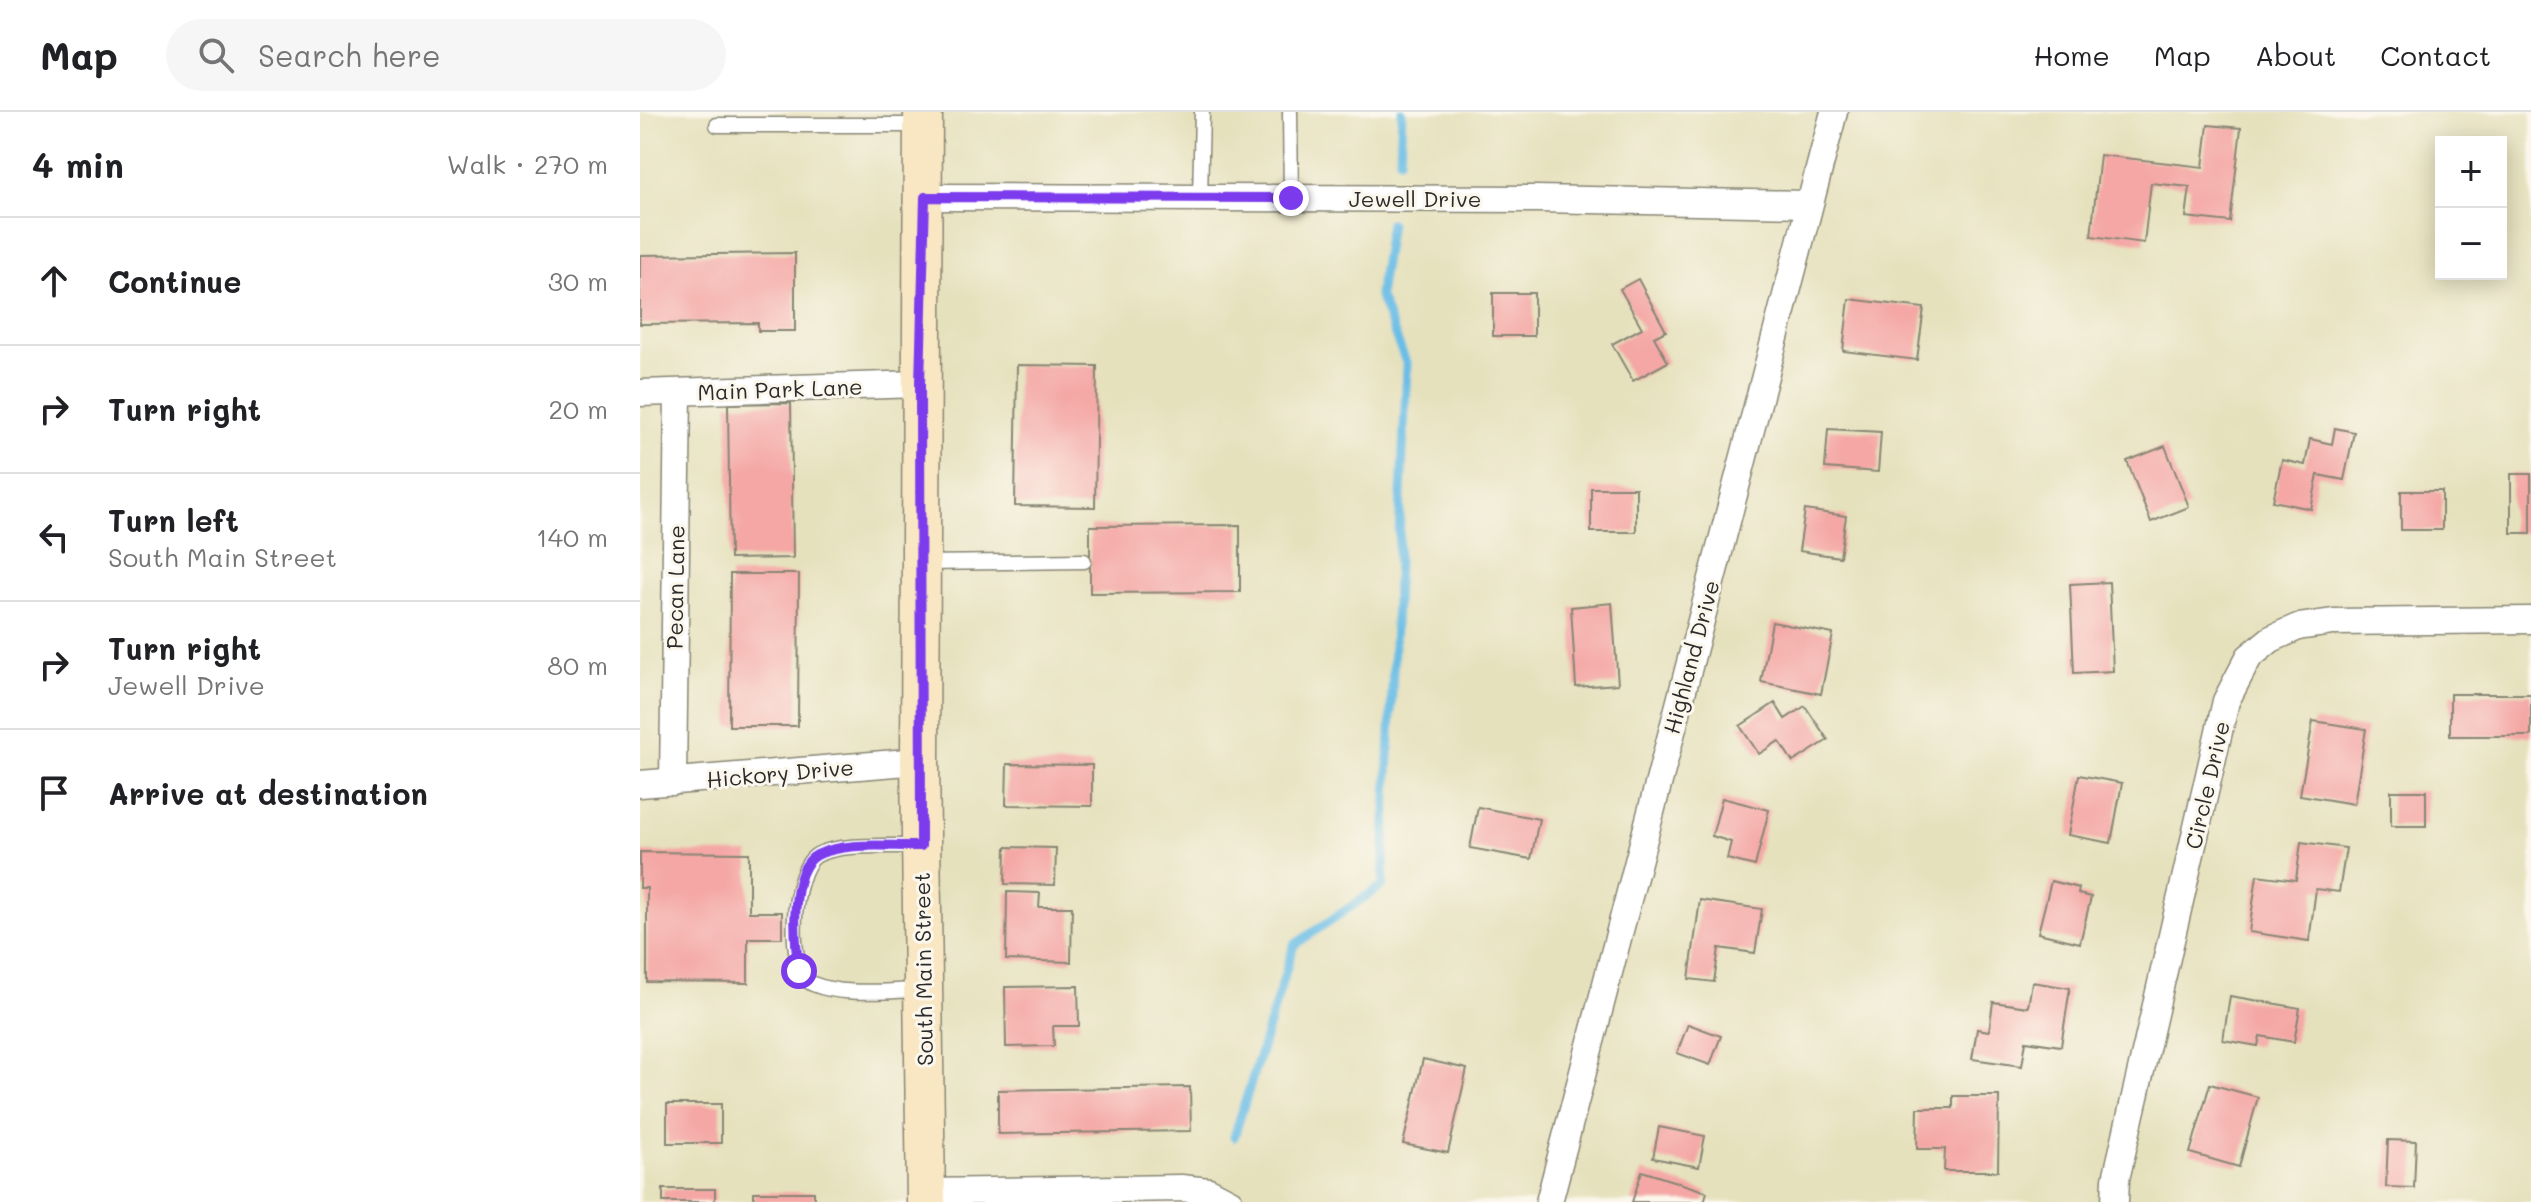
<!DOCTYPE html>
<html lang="en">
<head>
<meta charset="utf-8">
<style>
	body { margin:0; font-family:Mali,sans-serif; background:#f6f6f6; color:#202124 }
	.controls { position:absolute; right:24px; top:24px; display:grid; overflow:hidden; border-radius:0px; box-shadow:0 4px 20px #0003 }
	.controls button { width:72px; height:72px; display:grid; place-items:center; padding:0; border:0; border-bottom:2px solid #e0e0e0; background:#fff; color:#202124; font:40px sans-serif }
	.stop { position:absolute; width:24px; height:24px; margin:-18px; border:6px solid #7c3aed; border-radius:50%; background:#fff }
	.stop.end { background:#7c3aed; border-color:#fff; box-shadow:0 2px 8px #0008 }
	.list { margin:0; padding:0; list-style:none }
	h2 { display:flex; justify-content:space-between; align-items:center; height:104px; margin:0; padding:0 32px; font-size:34px }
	h2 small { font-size:26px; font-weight:400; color:#757577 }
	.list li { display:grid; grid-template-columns:52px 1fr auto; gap:24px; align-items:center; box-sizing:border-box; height:128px; padding:0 32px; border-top:2px solid #e0e0e0 }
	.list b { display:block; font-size:30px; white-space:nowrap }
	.list p { margin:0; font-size:26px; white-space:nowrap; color:#757577 }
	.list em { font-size:26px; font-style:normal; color:#757577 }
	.icon { flex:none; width:44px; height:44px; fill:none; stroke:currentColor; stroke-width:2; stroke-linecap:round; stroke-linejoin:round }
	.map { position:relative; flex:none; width:1891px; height:1090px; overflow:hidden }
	header { display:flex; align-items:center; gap:48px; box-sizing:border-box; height:112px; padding:0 40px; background:#fff; border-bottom:2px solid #e0e0e0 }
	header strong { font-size:38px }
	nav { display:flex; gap:44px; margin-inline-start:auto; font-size:28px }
	.search { width:560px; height:72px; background:#f6f6f6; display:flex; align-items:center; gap:20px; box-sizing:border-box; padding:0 28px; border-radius:44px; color:#757577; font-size:30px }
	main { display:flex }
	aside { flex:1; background:#fff }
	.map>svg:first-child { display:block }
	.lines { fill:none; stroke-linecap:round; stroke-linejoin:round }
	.stream { stroke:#6abee6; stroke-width:9 }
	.building { fill:#f4a7a5 }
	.service-casing { stroke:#888674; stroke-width:17 }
	.minor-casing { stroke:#888674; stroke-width:29 }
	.secondary-casing { stroke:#888674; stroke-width:41 }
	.service { stroke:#fff; stroke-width:14 }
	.minor { stroke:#fff; stroke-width:26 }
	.secondary { stroke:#f9e7c3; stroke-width:38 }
	.route { stroke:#7c3aed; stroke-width:10 }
	.labels { text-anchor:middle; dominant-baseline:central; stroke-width:6; stroke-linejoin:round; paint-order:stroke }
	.street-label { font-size:22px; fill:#2b2b2b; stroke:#fbf7ec }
</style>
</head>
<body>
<header>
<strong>Map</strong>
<div class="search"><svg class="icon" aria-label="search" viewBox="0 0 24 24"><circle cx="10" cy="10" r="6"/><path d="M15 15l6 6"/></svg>Search here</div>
<nav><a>Home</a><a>Map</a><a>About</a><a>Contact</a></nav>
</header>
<main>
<aside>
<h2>4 min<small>Walk · 270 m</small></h2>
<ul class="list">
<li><svg class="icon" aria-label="ahead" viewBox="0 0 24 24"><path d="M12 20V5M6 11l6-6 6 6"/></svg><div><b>Continue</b></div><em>30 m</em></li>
<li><svg class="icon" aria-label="right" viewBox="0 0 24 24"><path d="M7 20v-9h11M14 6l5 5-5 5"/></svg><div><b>Turn right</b></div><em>20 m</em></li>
<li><svg class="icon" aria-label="left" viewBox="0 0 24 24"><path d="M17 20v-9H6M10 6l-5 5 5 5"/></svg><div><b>Turn left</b><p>South Main Street</p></div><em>140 m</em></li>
<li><svg class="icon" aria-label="right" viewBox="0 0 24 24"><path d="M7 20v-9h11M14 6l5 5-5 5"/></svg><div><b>Turn right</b><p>Jewell Drive</p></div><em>80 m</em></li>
<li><svg class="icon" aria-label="arrive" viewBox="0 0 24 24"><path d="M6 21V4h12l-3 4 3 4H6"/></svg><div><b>Arrive at destination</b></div></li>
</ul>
</aside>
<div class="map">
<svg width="1891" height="1090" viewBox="0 0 1891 1090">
	<rect width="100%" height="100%" fill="#fbf7ec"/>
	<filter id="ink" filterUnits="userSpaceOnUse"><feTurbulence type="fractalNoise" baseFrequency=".0125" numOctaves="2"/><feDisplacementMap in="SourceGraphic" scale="16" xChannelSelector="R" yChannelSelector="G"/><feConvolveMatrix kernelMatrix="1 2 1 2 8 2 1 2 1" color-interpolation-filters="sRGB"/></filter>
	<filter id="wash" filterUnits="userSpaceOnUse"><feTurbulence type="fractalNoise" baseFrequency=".006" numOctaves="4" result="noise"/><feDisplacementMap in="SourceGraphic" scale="32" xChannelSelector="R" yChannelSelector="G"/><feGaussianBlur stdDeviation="1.8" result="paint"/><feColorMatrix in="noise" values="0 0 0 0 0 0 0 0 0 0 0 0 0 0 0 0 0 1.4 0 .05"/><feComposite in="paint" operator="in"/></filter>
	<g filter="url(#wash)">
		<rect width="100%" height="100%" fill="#e6e1bd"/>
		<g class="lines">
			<g class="stream">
				<path d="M 760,47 L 762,0"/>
				<path d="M 594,1025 L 654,833 L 743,773 L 767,253 L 739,183 L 750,111"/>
			</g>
		</g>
		<g id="blocks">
			<g class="building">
				<path d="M 1568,13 L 1601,16 L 1590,110 L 1546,105 L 1550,75 L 1511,71 L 1504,131 L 1451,124 L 1460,43 L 1563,55 Z"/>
				<path d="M 155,141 L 155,219 L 118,219 L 118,211 L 0,212 L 0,143 Z"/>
				<path d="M 998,167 L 1026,219 L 1014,225 L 1028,250 L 993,269 L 972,232 L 1002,216 L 980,177 Z"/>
				<rect x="853" y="181" width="41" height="43"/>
				<path d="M 1209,187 L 1284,196 L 1277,248 L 1203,239 Z"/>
				<path d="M 377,253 L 457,254 L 455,395 L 375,394 Z"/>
				<path d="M 151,291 L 153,446 L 90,447 L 88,292 Z"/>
				<path d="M 1695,316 L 1714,320 L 1704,368 L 1678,363 L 1671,397 L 1633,389 L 1642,348 L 1665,353 L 1670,327 L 1692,332 Z"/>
				<path d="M 1188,317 L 1241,320 L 1238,360 L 1185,356 Z"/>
				<path d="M 1525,334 L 1549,395 L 1511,410 L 1487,349 Z"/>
				<rect x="1871" y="362" width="20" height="59"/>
				<rect x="951" y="376" width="45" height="44"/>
				<rect x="1761" y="379" width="41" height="39"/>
				<path d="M 1165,398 L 1206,404 L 1200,445 L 1159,439 Z"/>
				<path d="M 600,413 L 600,480 L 450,481 L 450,414 Z"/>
				<path d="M 90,462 L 159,462 L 158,614 L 89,614 Z"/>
				<path d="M 1469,470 L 1473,559 L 1434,561 L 1430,472 Z"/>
				<path d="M 972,491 L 978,572 L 936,575 L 931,495 Z"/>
				<path d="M 1132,510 L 1193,522 L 1181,582 L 1121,570 Z"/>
				<rect x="1810" y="582" width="81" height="42"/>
				<path d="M 1135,591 L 1145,607 L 1165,594 L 1188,628 L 1153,650 L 1139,629 L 1119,642 L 1100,614 Z"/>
				<path d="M 1673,609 L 1726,617 L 1714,692 L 1660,683 Z"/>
				<path d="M 367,652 L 452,653 L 452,694 L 366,693 Z"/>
				<path d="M 1439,663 L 1482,671 L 1471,731 L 1428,723 Z"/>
				<rect x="1751" y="679" width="35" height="35"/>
				<path d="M 1082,686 L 1129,698 L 1115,754 L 1087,747 L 1091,730 L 1072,724 Z"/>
				<path d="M 838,695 L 899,707 L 891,747 L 830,736 Z"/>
				<path d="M 1661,730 L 1706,736 L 1699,780 L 1676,777 L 1669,829 L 1609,820 L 1617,763 L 1656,768 Z"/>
				<path d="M 366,735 L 416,736 L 415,773 L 365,772 Z"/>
				<path d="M 0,740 L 109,741 L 109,800 L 142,800 L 142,826 L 108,826 L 108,871 L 7,870 L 7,776 L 0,776 Z"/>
				<path d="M 1411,769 L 1439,776 L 1438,782 L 1451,785 L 1440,831 L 1398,821 Z"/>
				<path d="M 367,780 L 400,781 L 399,795 L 432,795 L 431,850 L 366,848 Z"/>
				<path d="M 1060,788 L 1122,797 L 1115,841 L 1079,836 L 1074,870 L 1049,867 Z"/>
				<path d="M 1392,870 L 1430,876 L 1421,934 L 1386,929 L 1382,954 L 1332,947 L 1337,917 L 1349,919 L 1353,890 L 1388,895 Z"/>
				<path d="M 438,874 L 439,914 L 413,914 L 414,934 L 366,935 L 365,875 Z"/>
				<path d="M 1590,884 L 1660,896 L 1654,930 L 1620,924 L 1618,934 L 1583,928 Z"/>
				<path d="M 1048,912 L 1081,924 L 1070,953 L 1037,941 Z"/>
				<path d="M 783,947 L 827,957 L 808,1041 L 763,1032 Z"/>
				<path d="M 1570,972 L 1618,985 L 1599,1055 L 1550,1041 Z"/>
				<path d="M 550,975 L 551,1019 L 358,1022 L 358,978 Z"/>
				<path d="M 1313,984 L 1359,984 L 1358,1059 L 1304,1059 L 1305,1037 L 1277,1037 L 1278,996 L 1313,996 Z"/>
				<rect x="27" y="992" width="54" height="39"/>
				<path d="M 1019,1015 L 1065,1024 L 1059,1055 L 1013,1046 Z"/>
				<path d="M 1748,1028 L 1776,1029 L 1774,1076 L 1746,1075 Z"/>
				<path d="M 1002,1059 L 1067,1080 L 1064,1090 L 992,1090 Z"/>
				<rect x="23" y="1077" width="52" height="13"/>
				<rect x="114" y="1080" width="60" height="10"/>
			</g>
		</g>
	</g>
	<g filter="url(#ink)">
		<use href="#blocks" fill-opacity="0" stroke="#888674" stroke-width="2"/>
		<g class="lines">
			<defs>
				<g id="service">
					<path d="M 650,0 L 651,86"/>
					<path d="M 77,13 L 283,13"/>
					<path d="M 560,86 L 562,0"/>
					<path d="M 281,451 L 444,449"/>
					<path d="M 281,734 C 253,735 201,730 177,743 C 151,758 145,861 173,872 C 204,885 249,878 283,878"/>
				</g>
				<g id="minor">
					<path d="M 285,85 L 896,87 L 1169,92"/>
					<path d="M 0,281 L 280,272"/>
					<path d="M 33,670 L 38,281"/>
					<path d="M 0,672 L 280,649"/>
					<path d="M 286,1080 L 541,1076 L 569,1079 L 590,1090"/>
					<path d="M 909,1090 L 1194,0"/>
					<path d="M 1475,1090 L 1476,1067 L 1586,589 L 1609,545 L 1631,527 L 1658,515 L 1693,510 L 1891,508"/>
				</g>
				<path id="secondary" d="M 283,0 L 280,649 L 286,1090"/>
			</defs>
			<use href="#service" class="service-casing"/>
			<use href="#minor" class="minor-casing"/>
			<use href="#secondary" class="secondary-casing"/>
			<use href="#service" class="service"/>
			<use href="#minor" class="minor"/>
			<use href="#secondary" class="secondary"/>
		</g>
	</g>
	<g class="lines" filter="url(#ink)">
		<path class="route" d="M 159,859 C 155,831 148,758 177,743 C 206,729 250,735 281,734 L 280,272 L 285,85 L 651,86"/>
	</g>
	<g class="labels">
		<g class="street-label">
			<text x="775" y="86">Jewell Drive</text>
			<text transform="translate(140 277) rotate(-2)">Main Park Lane</text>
			<text transform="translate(35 475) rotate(-89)">Pecan Lane</text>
			<text transform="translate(1051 545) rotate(-75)">Highland Drive</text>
			<text transform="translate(140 661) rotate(-5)">Hickory Drive</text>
			<text transform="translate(1567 673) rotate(-77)">Circle Drive</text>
			<text transform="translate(283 857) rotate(-91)">South Main Street</text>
		</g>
	</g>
</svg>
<div class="controls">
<button>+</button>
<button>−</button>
</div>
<div class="stop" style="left:159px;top:859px"></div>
<div class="stop end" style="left:651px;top:86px"></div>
</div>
</main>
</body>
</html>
